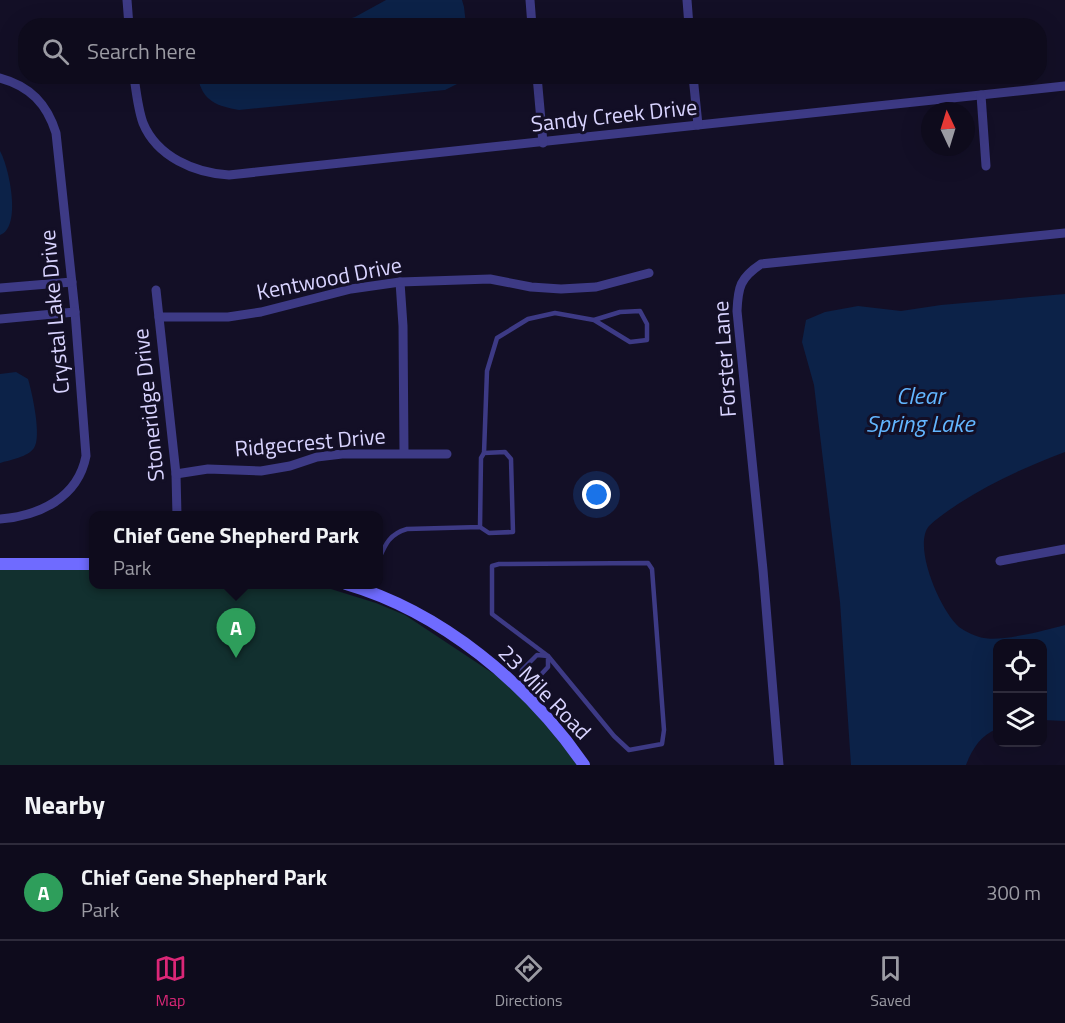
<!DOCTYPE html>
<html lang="en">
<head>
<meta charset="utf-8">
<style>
	body { margin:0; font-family:"Titillium Web",sans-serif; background:#171425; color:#f1f3f6 }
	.controls { position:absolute; right:18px; bottom:18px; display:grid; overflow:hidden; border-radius:12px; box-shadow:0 6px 24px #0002 }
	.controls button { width:54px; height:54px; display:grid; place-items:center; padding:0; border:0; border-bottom:2px solid #2e2b3b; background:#0e0b1c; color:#f1f3f6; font:30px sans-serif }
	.compass { position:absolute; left:921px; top:102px; width:54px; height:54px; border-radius:50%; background:#0e0b1c; box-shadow:0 6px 24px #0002; rotate:356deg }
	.you { position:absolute; left:597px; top:495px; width:21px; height:21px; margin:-15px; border:4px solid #fff; border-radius:50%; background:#1a73e8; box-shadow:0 0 0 9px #1a73e833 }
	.badge { display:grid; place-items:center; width:39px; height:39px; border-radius:50%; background:#db2777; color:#fff; font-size:20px; font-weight:700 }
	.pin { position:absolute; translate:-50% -50px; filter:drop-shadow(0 2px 3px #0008) }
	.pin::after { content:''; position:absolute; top:32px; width:21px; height:18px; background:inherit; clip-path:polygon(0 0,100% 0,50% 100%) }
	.popup { position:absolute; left:89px; top:511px; width:294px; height:78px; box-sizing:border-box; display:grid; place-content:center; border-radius:12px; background:#0e0b1c; filter:drop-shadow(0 2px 4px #0005); font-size:20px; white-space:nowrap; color:#9b9ba3 }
	.popup b { font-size:22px; color:#f1f3f6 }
	.popup::after { content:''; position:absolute; left:50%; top:100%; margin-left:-12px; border:12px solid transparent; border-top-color:#0e0b1c }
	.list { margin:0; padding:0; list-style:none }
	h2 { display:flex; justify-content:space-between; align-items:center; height:78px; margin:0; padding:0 24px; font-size:26px }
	h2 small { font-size:20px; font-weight:400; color:#9b9ba3 }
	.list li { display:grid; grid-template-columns:39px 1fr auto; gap:18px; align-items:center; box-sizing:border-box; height:96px; padding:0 24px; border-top:2px solid #2e2b3b }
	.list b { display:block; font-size:22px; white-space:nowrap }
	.list p { margin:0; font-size:20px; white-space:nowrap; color:#9b9ba3 }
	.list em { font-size:20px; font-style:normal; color:#9b9ba3 }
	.icon { flex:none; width:33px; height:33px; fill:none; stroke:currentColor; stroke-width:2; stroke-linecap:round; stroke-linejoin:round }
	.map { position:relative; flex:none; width:1065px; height:765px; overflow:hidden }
	.search { position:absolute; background:#0e0b1c; box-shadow:0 6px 24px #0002; left:18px; right:18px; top:18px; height:66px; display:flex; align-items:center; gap:15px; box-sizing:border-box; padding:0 21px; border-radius:24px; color:#9b9ba3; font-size:22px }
	.sheet { height:174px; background:#0e0b1c }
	nav { display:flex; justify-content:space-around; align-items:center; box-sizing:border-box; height:84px; border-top:2px solid #2e2b3b; background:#0e0b1c; font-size:16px; color:#9b9ba3 }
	nav a { display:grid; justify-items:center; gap:3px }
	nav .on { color:#db2777 }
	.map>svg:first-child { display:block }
	.green { fill:#12302f }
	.water { fill:#0c2248 }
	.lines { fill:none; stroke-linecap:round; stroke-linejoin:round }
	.lane { stroke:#3d3a85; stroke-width:4.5 }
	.street { stroke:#3d3a85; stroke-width:9 }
	.secondary { stroke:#6f6bff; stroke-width:12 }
	.labels { text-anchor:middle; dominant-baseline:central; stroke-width:6; stroke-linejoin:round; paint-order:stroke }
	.street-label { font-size:22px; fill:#d9d4ff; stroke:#130f26 }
	.water-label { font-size:24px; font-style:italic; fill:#62b6ff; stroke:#130f26 }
</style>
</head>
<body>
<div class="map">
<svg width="1065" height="765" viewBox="0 0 1065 765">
	<rect width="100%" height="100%" fill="#130f26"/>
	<path class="green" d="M 0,569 L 93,569 L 94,584 L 318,585 L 376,603 L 405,615 L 500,678 L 527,703 L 579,765 L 0,765 Z"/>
	<g class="water">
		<path d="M 386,0 L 462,0 L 464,7 L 466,25 L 330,25 L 355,17 Z"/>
		<path d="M 198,77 L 198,76 L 463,77 L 459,83 L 445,90 L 239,110 C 217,106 202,101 198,77 Z"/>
		<path d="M 0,151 C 9,167 22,227 0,235 Z"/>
		<path d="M 1065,294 L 1065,452 C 1028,466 992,482 958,504 C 949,510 937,518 929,526 C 912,546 941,612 959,627 C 964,631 977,637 984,638 C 1001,642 1047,630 1065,625 L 1065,721 L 1043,720 L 1042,644 L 998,644 L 997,729 C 981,735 972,749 966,765 L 851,765 L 840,602 L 814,385 L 802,342 L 806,320 L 825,312 L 858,306 L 901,311 L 941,305 Z"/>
		<path d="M 16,372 L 28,379 C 32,392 42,437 34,448 C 28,457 10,460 0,463 L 0,374 Z"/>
	</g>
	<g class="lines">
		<g class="lane">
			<path d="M 484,453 L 487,371 L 497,338 L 528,319 L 555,313 L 594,320 L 630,342 L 647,340 L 647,324 L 640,311 L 620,312 L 594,320"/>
			<path d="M 378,561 C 385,545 389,534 407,529 L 480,527 L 489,533 L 513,532 L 511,459 L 505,452 L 484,453 L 481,458 L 480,527"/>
			<path d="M 648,563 L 652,569 L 664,730 L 662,744 L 629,750 L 614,736 L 548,656 L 492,614 L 492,566 L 499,564 Z"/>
			<path d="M 518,688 L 521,683 L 522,670 L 537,655 L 548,656 L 548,667 L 533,683 L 521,683"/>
		</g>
		<g class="street">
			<path d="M 127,0 L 129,26"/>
			<path d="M 530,0 L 532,26"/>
			<path d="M 687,0 L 689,26"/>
			<path d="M 134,76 C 136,91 138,109 143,123 C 157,157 195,173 229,175 L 1065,86"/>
			<path d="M 537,76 L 543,143"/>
			<path d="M 693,76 L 698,125"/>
			<path d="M 0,78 C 30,86 47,104 56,133 L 75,312 L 86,456 C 78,498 39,516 0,519"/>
			<path d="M 981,95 L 986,166"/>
			<path d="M 400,282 L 403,326 L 404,453"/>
			<path d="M 0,288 L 72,282"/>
			<path d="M 156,290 L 176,474 L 177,516"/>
			<path d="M 159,317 L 228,317 L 261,312 L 351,289 L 400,282 L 490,279 L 531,287 L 561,289 L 596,287 L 649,273"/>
			<path d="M 0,319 L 75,312"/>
			<path d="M 176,474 L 208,469 L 261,471 L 290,466 L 317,457 L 342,454 L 447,454"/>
			<path d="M 1000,561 L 1065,549"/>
			<path d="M 779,765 L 763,570 L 737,311 C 738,287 740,278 761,264 L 1065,233"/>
		</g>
		<g class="secondary">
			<path d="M 0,564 L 94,564"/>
			<path d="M 346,584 C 442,612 528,684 584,765"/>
		</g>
	</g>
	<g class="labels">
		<g class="street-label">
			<text transform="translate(614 115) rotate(-6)">Sandy Creek Drive</text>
			<text transform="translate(329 278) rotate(-11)">Kentwood Drive</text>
			<text transform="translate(54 312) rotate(-95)">Crystal Lake Drive</text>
			<text transform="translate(724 359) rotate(-94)">Forster Lane</text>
			<text transform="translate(148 405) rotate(-96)">Stoneridge Drive</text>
			<text transform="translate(310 442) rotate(-5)">Ridgecrest Drive</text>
			<text transform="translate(545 692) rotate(46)">23 Mile Road</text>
		</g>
		<g class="water-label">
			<text x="920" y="395">Clear<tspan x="920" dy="28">Spring Lake</tspan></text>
		</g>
	</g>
</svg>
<div class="controls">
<button><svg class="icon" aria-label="locate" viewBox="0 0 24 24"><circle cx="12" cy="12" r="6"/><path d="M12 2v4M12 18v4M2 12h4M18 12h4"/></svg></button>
<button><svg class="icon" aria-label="layers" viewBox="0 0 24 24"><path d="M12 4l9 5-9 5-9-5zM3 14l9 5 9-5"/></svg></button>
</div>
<svg class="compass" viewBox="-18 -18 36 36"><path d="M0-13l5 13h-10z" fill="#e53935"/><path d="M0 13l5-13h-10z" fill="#9b9ba3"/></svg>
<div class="you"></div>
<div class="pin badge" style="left:236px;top:658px;background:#2e9e5b">A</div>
<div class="popup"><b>Chief Gene Shepherd Park</b>Park</div>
<div class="search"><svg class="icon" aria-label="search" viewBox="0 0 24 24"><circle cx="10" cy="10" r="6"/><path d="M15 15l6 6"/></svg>Search here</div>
</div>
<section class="sheet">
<h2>Nearby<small></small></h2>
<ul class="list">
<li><span class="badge" style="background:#2e9e5b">A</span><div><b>Chief Gene Shepherd Park</b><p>Park</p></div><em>300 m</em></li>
</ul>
</section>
<nav>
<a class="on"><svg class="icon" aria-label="map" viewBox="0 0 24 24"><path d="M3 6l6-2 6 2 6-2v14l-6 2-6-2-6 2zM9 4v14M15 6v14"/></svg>Map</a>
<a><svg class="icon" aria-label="directions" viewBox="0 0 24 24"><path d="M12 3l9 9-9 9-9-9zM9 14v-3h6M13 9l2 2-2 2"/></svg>Directions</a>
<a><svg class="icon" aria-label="saved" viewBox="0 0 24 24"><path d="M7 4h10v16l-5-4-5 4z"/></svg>Saved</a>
</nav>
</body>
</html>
